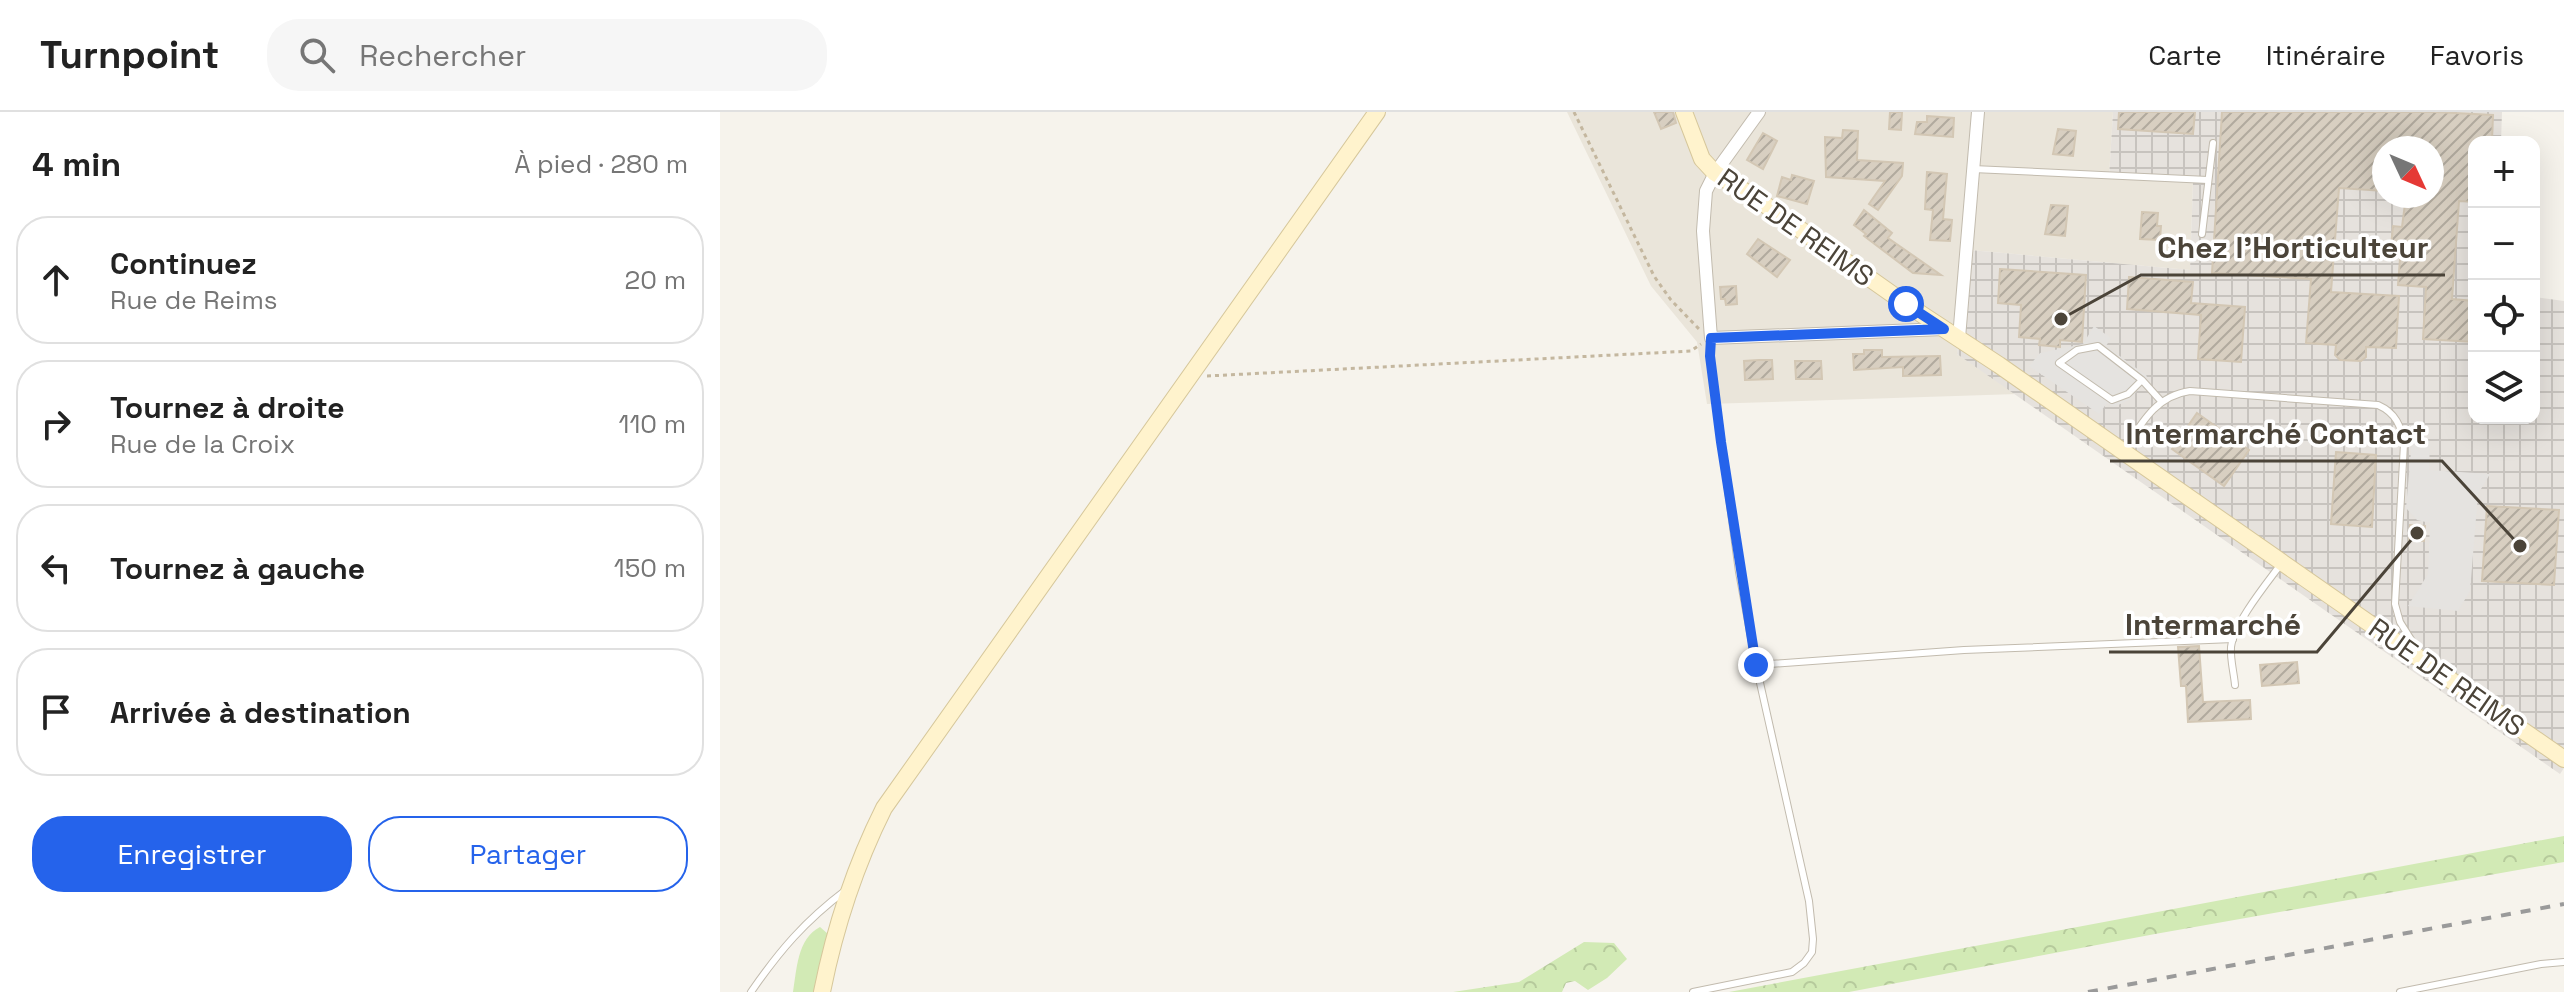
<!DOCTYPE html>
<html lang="fr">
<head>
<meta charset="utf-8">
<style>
	body { margin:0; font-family:"Space Grotesk",sans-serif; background:#f6f6f6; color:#222 }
	.controls { position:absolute; right:24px; top:24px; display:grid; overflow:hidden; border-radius:16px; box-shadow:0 8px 32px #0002 }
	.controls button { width:72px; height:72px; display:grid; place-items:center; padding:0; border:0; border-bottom:2px solid #e0e0e0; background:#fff; color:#222; font:40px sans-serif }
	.compass { position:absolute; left:1652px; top:24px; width:72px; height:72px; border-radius:50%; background:#fff; box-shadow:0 8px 32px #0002; rotate:134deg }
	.stop { position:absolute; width:24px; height:24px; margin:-18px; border:6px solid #2563eb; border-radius:50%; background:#fff }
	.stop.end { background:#2563eb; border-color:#fff; box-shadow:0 2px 8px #0008 }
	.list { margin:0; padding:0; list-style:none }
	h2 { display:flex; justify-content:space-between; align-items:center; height:104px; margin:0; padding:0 32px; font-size:34px }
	h2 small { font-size:26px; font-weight:400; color:#767676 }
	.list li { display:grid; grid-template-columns:52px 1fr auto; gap:24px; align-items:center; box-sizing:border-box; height:128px; margin:0 16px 16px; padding:0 16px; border:2px solid #e0e0e0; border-radius:32px }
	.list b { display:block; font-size:30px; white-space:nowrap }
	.list p { margin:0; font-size:26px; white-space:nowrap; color:#767676 }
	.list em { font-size:26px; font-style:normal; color:#767676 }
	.actions { display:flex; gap:16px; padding:24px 32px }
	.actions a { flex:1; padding:18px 0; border:2px solid #2563eb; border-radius:32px; text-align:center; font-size:28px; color:#2563eb }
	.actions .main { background:#2563eb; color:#fff }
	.icon { flex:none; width:44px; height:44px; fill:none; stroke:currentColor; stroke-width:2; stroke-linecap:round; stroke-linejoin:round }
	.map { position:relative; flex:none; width:1844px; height:880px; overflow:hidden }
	header { display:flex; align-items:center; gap:48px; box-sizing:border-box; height:112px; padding:0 40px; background:#fff; border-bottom:2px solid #e0e0e0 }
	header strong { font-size:38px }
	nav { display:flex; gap:44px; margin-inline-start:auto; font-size:28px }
	.search { width:560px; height:72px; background:#f6f6f6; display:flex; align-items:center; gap:20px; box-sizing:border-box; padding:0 28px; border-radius:32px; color:#767676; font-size:30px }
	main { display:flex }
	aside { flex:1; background:#fff }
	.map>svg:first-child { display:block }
	.residential { fill:#eae5da }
	.industrial { fill:url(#industrial-grid); fill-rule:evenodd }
	.green { fill:#d2eab5 }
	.forest { fill:url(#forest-crowns) }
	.parking { fill:#e5e3e0 }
	.building { fill:url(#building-hatch); stroke:#d3c7b4; stroke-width:2 }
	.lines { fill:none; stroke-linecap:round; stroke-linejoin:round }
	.lane-casing { stroke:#c2bbae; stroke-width:8 }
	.street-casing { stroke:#c2bbae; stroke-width:14 }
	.secondary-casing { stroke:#d6c79b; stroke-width:18 }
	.path { stroke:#c4b79f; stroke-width:3; stroke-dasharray:4 4; stroke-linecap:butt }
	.lane { stroke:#fff; stroke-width:6 }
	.street { stroke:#fff; stroke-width:12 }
	.secondary { stroke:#fff3cd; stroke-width:16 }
	.rail { stroke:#9a9a9a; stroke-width:4; stroke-dasharray:10 10; stroke-linecap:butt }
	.route { stroke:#2563eb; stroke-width:10 }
	.labels { text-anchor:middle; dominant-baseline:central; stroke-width:7; stroke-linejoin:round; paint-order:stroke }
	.street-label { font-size:28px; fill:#4b4439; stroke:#fff }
	.leader { fill:none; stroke:#4b4439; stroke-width:3 }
	.callout-dot { fill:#4b4439; stroke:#fff; stroke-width:3 }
	.callout-label { font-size:30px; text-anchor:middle; font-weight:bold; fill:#4b4439; stroke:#fff; stroke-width:7; stroke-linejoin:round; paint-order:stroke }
</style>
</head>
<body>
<header>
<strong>Turnpoint</strong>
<div class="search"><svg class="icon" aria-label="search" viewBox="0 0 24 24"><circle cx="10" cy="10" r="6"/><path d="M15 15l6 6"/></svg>Rechercher</div>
<nav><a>Carte</a><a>Itinéraire</a><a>Favoris</a></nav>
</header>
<main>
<aside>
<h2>4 min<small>À pied · 280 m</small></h2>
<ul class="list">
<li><svg class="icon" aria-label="ahead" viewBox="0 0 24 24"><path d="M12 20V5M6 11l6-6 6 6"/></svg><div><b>Continuez</b><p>Rue de Reims</p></div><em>20 m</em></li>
<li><svg class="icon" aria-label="right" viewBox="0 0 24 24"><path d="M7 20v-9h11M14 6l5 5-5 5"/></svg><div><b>Tournez à droite</b><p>Rue de la Croix</p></div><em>110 m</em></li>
<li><svg class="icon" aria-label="left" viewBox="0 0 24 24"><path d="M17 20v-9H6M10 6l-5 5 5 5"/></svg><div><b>Tournez à gauche</b></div><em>150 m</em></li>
<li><svg class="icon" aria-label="arrive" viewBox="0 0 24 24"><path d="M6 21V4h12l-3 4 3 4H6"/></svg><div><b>Arrivée à destination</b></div></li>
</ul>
<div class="actions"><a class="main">Enregistrer</a><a>Partager</a></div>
</aside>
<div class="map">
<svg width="1844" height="880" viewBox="0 0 1844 880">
	<defs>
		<pattern id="industrial-grid" width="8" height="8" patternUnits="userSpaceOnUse" patternTransform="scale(2)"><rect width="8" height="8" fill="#e6e2dd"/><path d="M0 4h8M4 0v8" fill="none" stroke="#c7c3be"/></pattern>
		<pattern id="forest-crowns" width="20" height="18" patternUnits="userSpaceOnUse" patternTransform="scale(2)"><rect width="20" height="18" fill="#d2eab5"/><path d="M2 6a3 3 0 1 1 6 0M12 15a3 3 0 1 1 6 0" fill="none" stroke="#b6ca9c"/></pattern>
		<pattern id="building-hatch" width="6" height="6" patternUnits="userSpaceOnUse" patternTransform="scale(2)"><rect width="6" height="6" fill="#d8cfc1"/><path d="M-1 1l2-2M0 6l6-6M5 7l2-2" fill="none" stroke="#b1aa9e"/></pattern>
	</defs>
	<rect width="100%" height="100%" fill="#f6f3ec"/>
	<path class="residential" d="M 847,0 L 1393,0 L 1389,65 L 1473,69 L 1470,158 L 1250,138 L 1237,242 L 1297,282 L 987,292 L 977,230 L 931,174 Z"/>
	<path class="industrial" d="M 1393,0 L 1782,0 L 1781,30 L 1754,30 L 1754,306 L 1814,306 L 1814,185 L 1844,189 L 1844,656 L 1840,662 L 1237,242 L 1250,138 L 1470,158 L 1473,70 L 1389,65 ZM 1664,36 L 1712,36 L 1712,84 L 1664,84 Z"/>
	<path class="green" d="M 100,815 L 108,822 L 94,880 L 73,880 C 77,857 77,827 100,815 Z"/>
	<g class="forest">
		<path d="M 1844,724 L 1844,750 L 1435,822 L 1129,880 L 1009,880 Z"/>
		<path d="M 864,830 L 894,831 L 907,847 L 887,866 L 868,878 L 855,869 L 846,871 L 842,880 L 733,880 L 799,870 Z"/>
	</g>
	<g class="parking">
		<path d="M 1374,214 L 1391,226 L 1386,234 L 1427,264 L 1411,287 L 1394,295 L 1387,291 L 1379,302 L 1309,254 L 1320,241 L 1363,232 Z"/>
		<path d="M 1692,328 L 1710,329 L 1709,358 L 1770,362 L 1758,382 L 1750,479 L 1738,499 L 1688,494 L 1708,462 L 1710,411 L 1697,408 L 1686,396 Z"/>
	</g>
	<g class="building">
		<path d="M 934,0 L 953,0 L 956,11 L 941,17 Z"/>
		<path d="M 1170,0 L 1182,0 L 1181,18 L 1169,17 Z"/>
		<path d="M 1399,0 L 1475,0 L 1473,22 L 1398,17 Z"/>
		<path d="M 1502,0 L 1715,0 L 1773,3 L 1772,30 L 1754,30 L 1754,90 L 1739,89 L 1732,187 L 1754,189 L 1754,230 L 1703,227 L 1706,175 L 1678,173 L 1681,134 L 1671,134 L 1673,114 L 1682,115 L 1686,84 L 1712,84 L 1712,36 L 1664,36 L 1664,79 L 1619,76 L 1611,180 L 1679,184 L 1676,236 L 1646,235 L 1646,245 L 1641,249 L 1620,248 L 1615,243 L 1616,233 L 1586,231 L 1591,167 L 1492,161 Z"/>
		<path d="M 1207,4 L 1234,6 L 1233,25 L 1195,22 L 1197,10 L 1207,10 Z"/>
		<path d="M 1338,17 L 1356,19 L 1353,44 L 1333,42 Z"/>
		<path d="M 1123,18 L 1138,19 L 1137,48 L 1183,51 L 1182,64 L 1158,98 L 1149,92 L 1165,69 L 1106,65 L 1105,25 L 1122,26 Z"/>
		<path d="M 1043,21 L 1057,29 L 1043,57 L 1027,48 Z"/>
		<path d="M 1207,60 L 1227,62 L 1223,107 L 1232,108 L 1230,129 L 1210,128 L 1213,98 L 1205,97 Z"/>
		<path d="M 1072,63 L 1094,69 L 1087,92 L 1057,84 L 1062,65 L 1071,68 Z"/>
		<path d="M 1331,93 L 1348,94 L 1345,124 L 1325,122 Z"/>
		<path d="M 1144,98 L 1172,121 L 1168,126 L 1221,163 L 1193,161 L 1144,124 L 1146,122 L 1134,113 Z"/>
		<path d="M 1422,100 L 1438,101 L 1437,114 L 1441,114 L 1440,128 L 1420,127 Z"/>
		<path d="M 1038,127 L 1070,148 L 1057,165 L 1027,142 Z"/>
		<path d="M 1280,157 L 1366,163 L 1362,230 L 1340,228 L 1340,235 L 1319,233 L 1320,227 L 1299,225 L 1301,193 L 1278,191 Z"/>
		<path d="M 1409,165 L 1473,170 L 1471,191 L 1525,195 L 1521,250 L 1478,247 L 1481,203 L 1407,197 Z"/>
		<path d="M 1016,174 L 1017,192 L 1006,193 L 1005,187 L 1001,187 L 1000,175 Z"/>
		<path d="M 1144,238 L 1162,238 L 1162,245 L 1220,244 L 1221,263 L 1183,264 L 1183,255 L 1134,258 L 1133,242 L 1144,242 Z"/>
		<path d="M 1039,248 L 1052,248 L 1053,267 L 1025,268 L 1024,249 Z"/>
		<path d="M 1075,249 L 1101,249 L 1102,267 L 1076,267 Z"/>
		<path d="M 1477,301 L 1529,338 L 1504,374 L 1452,337 Z"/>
		<path d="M 1616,340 L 1656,343 L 1652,415 L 1611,412 Z"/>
		<path d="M 1767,394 L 1839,398 L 1834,473 L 1762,469 Z"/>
		<path d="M 1690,413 L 1705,414 L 1704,429 L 1689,428 Z"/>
		<path d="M 1479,534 L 1483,590 L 1530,588 L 1531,607 L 1468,610 L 1466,574 L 1461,574 L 1458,535 Z"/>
		<path d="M 1577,550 L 1579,571 L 1542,574 L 1540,553 Z"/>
	</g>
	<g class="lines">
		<defs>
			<g id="lane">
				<path d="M 1253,57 L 1488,68"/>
				<path d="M 1482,122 L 1493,31"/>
				<path d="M 1422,268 L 1408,282 L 1392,288 L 1339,251 L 1357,238 L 1378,234 L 1422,268 L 1441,289"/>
				<path d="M 1403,340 C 1421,312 1435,284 1470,279 L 1658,293 C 1676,301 1681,314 1684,332 L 1675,492 L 1680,510 L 1697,537"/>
				<path d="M 1036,553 L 1244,538 L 1513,527"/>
				<path d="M 1515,573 C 1514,561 1510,547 1511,535 C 1514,511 1547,471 1561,452"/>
				<path d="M 31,880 C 60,838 85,809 126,778"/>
				<path d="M 973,880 L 1072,860 L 1084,851 L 1092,840 L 1093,827 L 1089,789 L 1036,553 L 1019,460 L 990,244 L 991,227"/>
				<path d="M 1680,880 L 1821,852 L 1844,850"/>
			</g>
			<g id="street">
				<path d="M 1039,0 L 995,61 L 986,79 L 983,119 L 991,226 L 1224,217"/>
				<path d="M 1239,226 L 1258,0"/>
			</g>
			<g id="secondary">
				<path d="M 964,0 L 982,47 L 995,61 L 1037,87 L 1186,192 L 1279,253 L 1844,647"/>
				<path d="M 102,880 C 115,815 134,756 164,696 L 657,0"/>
			</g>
		</defs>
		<use href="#lane" class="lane-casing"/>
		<use href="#street" class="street-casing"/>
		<use href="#secondary" class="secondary-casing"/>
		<g class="path">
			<path d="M 854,0 L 934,164 L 951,188 L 979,217"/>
			<path d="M 487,264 L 971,239 L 981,232"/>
		</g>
		<use href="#lane" class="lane"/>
		<use href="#street" class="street"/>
		<use href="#secondary" class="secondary"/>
		<path class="rail" d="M 1368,880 L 1844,792"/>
	</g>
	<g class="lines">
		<path class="route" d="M 1036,553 L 1001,330 L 990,244 L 991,226 L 1224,217 L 1186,192"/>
	</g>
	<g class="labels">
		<g class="street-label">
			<text transform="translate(1076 115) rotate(35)">RUE DE REIMS</text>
			<text transform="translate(1727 565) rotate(35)">RUE DE REIMS</text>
		</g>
	</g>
	<path class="leader" d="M1341 207L1421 163H1725M1800 434L1722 349H1390M1697 421L1597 540H1389"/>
	<g class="callout-dot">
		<circle cx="1341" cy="207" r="8"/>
		<circle cx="1800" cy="434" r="8"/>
		<circle cx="1697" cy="421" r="8"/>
	</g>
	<g class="callout-label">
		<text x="1573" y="146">Chez l'Horticulteur</text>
		<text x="1556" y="332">Intermarché Contact</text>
		<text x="1493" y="523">Intermarché</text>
	</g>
</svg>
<div class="controls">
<button>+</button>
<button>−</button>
<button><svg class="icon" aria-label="locate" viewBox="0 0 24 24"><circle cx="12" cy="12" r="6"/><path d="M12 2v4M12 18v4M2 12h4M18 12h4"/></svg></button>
<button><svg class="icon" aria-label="layers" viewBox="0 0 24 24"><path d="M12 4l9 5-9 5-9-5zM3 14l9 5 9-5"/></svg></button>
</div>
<svg class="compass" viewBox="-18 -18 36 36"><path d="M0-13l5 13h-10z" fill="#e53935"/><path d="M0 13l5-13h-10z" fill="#767676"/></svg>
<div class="stop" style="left:1186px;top:192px"></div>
<div class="stop end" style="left:1036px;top:553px"></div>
</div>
</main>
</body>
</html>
